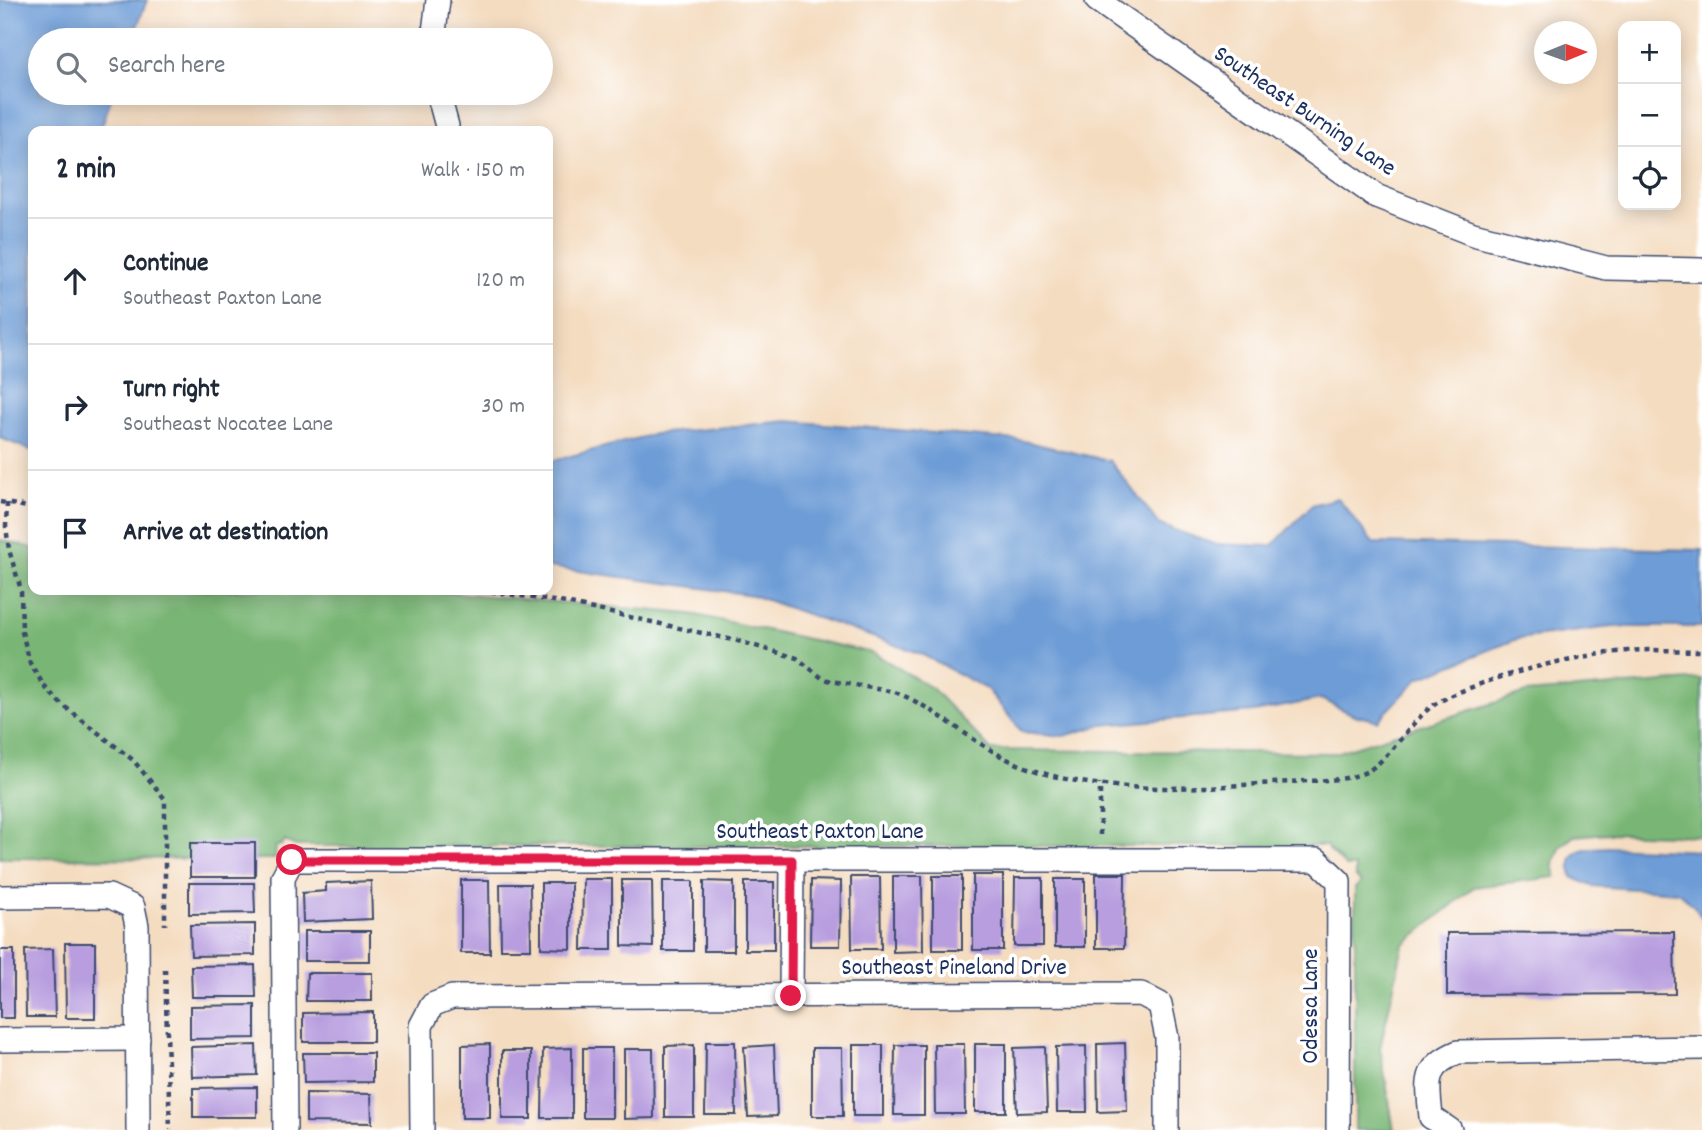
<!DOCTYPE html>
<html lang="en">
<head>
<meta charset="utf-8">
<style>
	body { margin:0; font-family:Dekko,sans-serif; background:#f6f6f7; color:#1f2937 }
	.controls { position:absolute; right:21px; top:21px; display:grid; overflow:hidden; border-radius:14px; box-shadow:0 4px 18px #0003 }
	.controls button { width:63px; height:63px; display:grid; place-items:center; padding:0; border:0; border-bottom:2px solid #e0e1e3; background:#fff; color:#1f2937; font:35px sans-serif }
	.compass { position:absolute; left:1534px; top:21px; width:63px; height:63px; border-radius:50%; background:#fff; box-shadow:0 4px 18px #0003; rotate:89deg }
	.stop { position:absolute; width:21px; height:21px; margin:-16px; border:5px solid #e11d48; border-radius:50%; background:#fff }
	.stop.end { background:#e11d48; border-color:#fff; box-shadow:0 2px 7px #0008 }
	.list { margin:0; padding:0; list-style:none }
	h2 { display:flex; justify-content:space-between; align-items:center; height:91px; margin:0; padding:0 28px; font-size:30px }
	h2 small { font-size:23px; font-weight:400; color:#747a83 }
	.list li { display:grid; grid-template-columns:46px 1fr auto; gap:21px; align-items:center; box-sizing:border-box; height:126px; padding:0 28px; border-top:2px solid #e0e1e3 }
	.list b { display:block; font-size:26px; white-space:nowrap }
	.list p { margin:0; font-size:23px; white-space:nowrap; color:#747a83 }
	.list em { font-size:23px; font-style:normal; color:#747a83 }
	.icon { flex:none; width:38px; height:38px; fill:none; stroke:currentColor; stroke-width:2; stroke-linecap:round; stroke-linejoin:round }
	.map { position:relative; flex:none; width:1702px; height:1130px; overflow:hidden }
	.search { position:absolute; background:#fff; box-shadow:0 4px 18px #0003; left:28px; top:28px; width:525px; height:77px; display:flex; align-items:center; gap:18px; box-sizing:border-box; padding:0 24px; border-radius:38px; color:#747a83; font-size:26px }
	.panel { position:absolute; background:#fff; box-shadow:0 4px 18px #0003; left:28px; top:126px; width:525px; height:469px; border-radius:14px }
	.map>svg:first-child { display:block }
	.forest { fill:#79b675; stroke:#4a726a; stroke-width:2 }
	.water { fill:#6d9cd6; stroke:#44669a; stroke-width:2 }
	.building { fill:#b89edf }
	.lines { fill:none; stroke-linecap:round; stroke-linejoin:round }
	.minor-casing { stroke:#3c496d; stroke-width:26 }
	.path { stroke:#3c496d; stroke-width:4.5; stroke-dasharray:5 5; stroke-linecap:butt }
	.minor { stroke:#fff; stroke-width:23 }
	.route { stroke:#e11d48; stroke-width:9 }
	.labels { text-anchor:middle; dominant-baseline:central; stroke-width:7; stroke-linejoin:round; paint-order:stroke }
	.street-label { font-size:24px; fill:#1b2f5e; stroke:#fff }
</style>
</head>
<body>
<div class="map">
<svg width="1702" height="1130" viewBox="0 0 1702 1130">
	<rect width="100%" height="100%" fill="#fff"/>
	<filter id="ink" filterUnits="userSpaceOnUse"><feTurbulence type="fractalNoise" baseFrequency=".0143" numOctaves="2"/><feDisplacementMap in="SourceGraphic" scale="14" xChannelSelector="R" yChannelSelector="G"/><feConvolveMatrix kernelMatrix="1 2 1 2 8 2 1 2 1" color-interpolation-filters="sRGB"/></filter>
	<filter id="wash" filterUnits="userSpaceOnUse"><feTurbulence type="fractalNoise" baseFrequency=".00686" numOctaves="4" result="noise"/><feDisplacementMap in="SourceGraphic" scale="28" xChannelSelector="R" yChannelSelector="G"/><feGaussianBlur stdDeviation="1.57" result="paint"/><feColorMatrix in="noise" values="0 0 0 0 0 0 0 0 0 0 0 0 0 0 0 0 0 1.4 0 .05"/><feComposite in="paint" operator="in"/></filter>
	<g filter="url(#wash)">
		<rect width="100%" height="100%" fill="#f4dcc0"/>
		<path class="forest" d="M 0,540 L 33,548 L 33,590 L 423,590 L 691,614 L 873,653 L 932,688 L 991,750 L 1335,753 L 1526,693 L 1702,679 L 1702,836 L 1609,833 L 1574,836 L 1561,846 L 1553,864 L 1556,877 L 1474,887 L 1403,945 L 1380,1048 L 1394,1130 L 1355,1130 L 1355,888 L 1361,883 L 1355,876 L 1355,867 L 1346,867 L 1328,849 L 1327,846 L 296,846 L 285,841 L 282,845 L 276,846 L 275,859 L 0,858 Z"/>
		<g class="water">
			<path d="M 0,0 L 147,0 L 132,40 L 40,40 L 40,93 L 113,93 L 100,131 L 33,131 L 33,451 L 0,438 Z"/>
			<path d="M 788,421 L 1019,440 L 1110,461 L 1160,525 L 1214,544 L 1272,546 L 1312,505 L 1338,498 L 1373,543 L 1702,550 L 1702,627 L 1611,627 L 1517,639 L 1419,678 L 1378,721 L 1354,715 L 1321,699 L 1254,712 L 1102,725 L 1064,736 L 1022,732 L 987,689 L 921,654 L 752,595 L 548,567 L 548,462 L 654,434 Z"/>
			<path d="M 1608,847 L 1702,851 L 1702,918 L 1693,905 L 1678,892 L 1592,886 L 1572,877 C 1565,847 1585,848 1608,847 Z"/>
		</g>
		<g id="blocks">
			<g class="building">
				<rect x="190" y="843" width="65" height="34"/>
				<path d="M 1096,874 L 1125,874 L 1124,948 L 1096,948 Z"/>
				<rect x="973" y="875" width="30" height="75"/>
				<path d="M 893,876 L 922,876 L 923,951 L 893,952 Z"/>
				<rect x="933" y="876" width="29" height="74"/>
				<path d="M 851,877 L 880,877 L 881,949 L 852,949 Z"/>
				<path d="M 1015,878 L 1043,878 L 1043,946 L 1014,946 Z"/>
				<path d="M 583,879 L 612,879 L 612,950 L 582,950 Z"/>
				<rect x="1055" y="879" width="30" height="68"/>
				<path d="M 461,880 L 489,880 L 490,953 L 461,953 Z"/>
				<path d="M 622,880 L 652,880 L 653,947 L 622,946 Z"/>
				<path d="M 811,880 L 841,881 L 840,946 L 810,946 Z"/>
				<path d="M 371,881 L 372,919 L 303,922 L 302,893 L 326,891 L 326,883 Z"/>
				<rect x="663" y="881" width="30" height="70"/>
				<path d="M 704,881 L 734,882 L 734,951 L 704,951 Z"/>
				<rect x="745" y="882" width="29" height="68"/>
				<path d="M 189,883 L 254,883 L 255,913 L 189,914 Z"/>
				<path d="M 541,883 L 571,883 L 571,949 L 541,948 Z"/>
				<path d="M 500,884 L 530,884 L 531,949 L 501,949 Z"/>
				<path d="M 255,924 L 255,955 L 191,956 L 190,925 Z"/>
				<rect x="304" y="931" width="66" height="30"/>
				<path d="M 1674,932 L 1675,994 L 1447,995 L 1447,933 Z"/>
				<path d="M 65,943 L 95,943 L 95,1018 L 66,1018 Z"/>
				<path d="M 53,949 L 55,1017 L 26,1017 L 25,950 Z"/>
				<rect x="0" y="950" width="14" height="68"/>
				<path d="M 255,965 L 256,997 L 192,997 L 191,966 Z"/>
				<path d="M 307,973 L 372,973 L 372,1001 L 306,1001 Z"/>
				<path d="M 255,1005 L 255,1038 L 190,1039 L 190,1006 Z"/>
				<path d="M 373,1012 L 373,1042 L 303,1042 L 303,1013 Z"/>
				<path d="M 706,1042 L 735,1042 L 736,1115 L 705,1115 Z"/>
				<path d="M 1125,1043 L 1127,1111 L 1098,1112 L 1097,1044 Z"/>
				<path d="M 490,1044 L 490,1118 L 462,1118 L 462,1045 Z"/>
				<path d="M 934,1044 L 964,1044 L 965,1114 L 935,1114 Z"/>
				<rect x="975" y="1044" width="31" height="68"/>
				<path d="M 256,1045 L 257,1075 L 192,1077 L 191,1047 Z"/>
				<path d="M 694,1045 L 694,1117 L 665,1117 L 665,1046 Z"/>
				<path d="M 774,1045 L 777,1116 L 748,1117 L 744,1047 Z"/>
				<rect x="853" y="1045" width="30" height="71"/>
				<path d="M 895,1045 L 924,1045 L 924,1115 L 894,1115 Z"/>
				<path d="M 1086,1046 L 1087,1112 L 1057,1112 L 1056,1047 Z"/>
				<path d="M 1045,1047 L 1047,1112 L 1017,1113 L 1014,1048 Z"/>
				<path d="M 572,1048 L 572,1118 L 542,1118 L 543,1049 Z"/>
				<rect x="583" y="1048" width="29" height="70"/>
				<path d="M 812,1048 L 842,1048 L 843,1116 L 812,1116 Z"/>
				<path d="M 624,1049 L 653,1049 L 654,1118 L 624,1119 Z"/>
				<rect x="502" y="1051" width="29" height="68"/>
				<path d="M 303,1053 L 373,1053 L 373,1082 L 304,1083 Z"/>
				<path d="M 257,1087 L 257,1117 L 193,1117 L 193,1088 Z"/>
				<path d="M 306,1093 L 371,1094 L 372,1123 L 306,1122 Z"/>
			</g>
		</g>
	</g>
	<g filter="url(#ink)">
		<use href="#blocks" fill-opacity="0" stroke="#3c496d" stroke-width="2"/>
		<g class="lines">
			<defs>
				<g id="minor">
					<path d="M 1097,0 L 1376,196 L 1473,234 L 1606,268 L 1702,270"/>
					<path d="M 433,40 L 438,0"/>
					<path d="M 438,93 L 447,126"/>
					<path d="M 0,897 L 109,896 L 133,907 L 137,926 L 138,1130"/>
					<path d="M 791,996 L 792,860"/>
					<path d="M 0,1040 L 138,1039"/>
					<path d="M 285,1130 L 283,877 L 292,860 L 1317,860 L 1339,881 L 1338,1130"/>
					<path d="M 422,1130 L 421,1026 L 432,1005 L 452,997 L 1141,994 L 1160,1004 L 1167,1038 L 1167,1130"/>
					<path d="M 1450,1130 L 1431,1117 C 1428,1083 1422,1067 1458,1052 L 1702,1048"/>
				</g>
			</defs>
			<use href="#minor" class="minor-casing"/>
			<g class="path">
				<path d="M 0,502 L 33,508"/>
				<path d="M 7,503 L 6,526 L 9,550 L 21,590 L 22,632 L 30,663 L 44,686 L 60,703 L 133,760 L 165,799 L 165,925"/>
				<path d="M 481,590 L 566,603 L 738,641 L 797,658 L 822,678 L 831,681 L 895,692 C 941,710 976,748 1023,766 C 1102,798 1205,787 1290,782 C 1313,780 1346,782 1368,771 C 1390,758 1409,724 1431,707 C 1448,695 1469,688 1489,681 C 1534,666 1581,655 1628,651 C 1652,649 1678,651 1702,651"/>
				<path d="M 1100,835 L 1100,784"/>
				<path d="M 165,969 L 170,1130"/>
			</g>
			<use href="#minor" class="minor"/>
		</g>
	</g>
	<g class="lines" filter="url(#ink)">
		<path class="route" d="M 292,860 L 792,860 L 791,996"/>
	</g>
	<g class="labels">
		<g class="street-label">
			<text transform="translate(1304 112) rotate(34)">Southeast Burning Lane</text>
			<text x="820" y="833">Southeast Paxton Lane</text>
			<text x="954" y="969">Southeast Pineland Drive</text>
			<text transform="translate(1312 1006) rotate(-90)">Odessa Lane</text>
		</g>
	</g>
</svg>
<div class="controls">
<button>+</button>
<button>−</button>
<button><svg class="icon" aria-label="locate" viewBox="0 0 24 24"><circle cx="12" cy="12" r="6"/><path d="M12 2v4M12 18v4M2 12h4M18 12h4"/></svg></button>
</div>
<svg class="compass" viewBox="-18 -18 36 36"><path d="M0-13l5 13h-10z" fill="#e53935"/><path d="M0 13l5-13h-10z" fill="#747a83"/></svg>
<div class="stop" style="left:292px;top:860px"></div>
<div class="stop end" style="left:791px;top:996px"></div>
<div class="search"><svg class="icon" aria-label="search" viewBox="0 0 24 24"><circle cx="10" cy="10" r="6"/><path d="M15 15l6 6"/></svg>Search here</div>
<section class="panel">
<h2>2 min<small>Walk · 150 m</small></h2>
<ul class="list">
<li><svg class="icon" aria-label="ahead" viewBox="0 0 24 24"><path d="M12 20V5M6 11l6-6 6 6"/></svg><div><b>Continue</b><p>Southeast Paxton Lane</p></div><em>120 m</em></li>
<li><svg class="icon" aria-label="right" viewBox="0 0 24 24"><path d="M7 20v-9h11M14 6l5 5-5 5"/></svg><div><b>Turn right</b><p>Southeast Nocatee Lane</p></div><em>30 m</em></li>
<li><svg class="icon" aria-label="arrive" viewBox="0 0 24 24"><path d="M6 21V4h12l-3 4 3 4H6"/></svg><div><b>Arrive at destination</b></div></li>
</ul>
</section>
</div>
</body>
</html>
